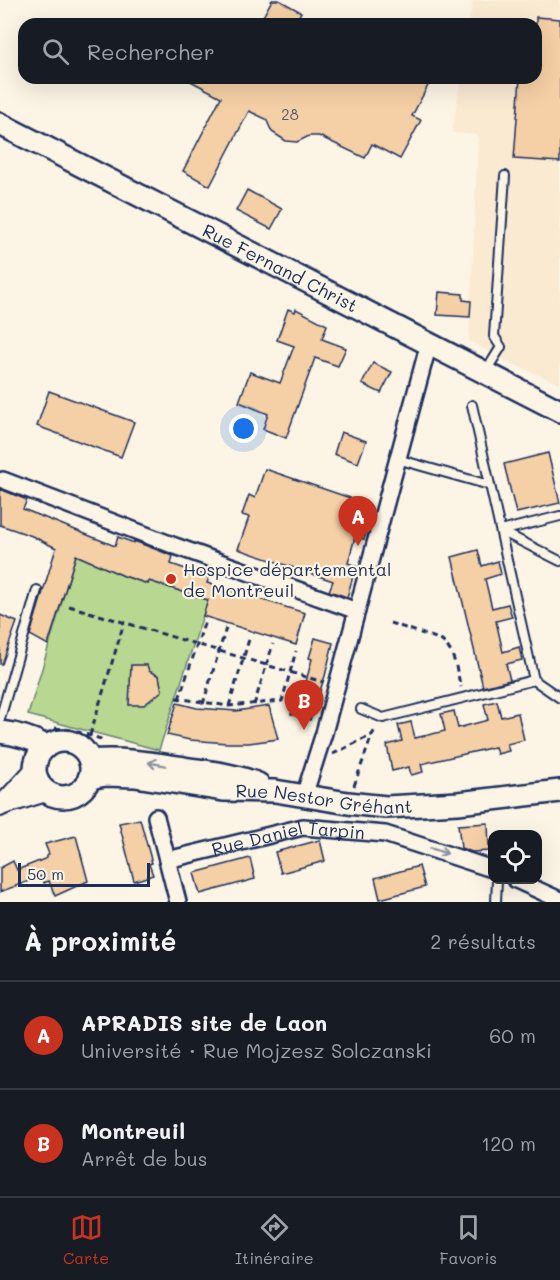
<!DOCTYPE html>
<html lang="fr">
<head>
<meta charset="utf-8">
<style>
	body { margin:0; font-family:Mali,sans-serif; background:#242831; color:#f1f3f6 }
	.controls { position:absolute; right:18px; bottom:18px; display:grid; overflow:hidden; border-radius:12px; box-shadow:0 6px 24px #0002 }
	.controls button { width:54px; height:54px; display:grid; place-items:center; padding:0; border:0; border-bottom:2px solid #363941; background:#171b24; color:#f1f3f6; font:30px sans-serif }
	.scale { position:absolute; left:18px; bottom:15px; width:132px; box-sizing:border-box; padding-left:6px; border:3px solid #1b2f5e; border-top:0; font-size:16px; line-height:21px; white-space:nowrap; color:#1b2f5e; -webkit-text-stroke:4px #fcf5e5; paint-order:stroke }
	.you { position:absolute; left:244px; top:429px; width:21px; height:21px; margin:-15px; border:4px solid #fff; border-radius:50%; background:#1a73e8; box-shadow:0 0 0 9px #1a73e833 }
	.badge { display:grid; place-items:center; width:39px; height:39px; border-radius:50%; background:#c8321e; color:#fff; font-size:20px; font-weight:700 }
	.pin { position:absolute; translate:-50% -50px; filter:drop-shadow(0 2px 3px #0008) }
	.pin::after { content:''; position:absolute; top:32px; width:21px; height:18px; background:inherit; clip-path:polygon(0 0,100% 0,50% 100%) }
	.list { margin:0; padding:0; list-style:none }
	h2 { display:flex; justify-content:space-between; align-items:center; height:78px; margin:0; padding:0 24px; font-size:26px }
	h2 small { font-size:20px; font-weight:400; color:#9ea1a6 }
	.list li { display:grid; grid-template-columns:39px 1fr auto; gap:18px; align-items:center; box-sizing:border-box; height:108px; padding:0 24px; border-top:2px solid #363941 }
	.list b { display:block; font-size:22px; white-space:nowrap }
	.list p { margin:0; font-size:20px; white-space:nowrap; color:#9ea1a6 }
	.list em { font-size:20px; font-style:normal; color:#9ea1a6 }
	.icon { flex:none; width:33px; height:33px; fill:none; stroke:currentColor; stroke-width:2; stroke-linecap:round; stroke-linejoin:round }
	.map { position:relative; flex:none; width:560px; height:902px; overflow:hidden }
	.search { position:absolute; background:#171b24; box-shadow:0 6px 24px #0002; left:18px; right:18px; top:18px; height:66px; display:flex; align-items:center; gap:15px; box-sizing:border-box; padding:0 21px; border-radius:18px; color:#9ea1a6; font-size:22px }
	.sheet { height:294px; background:#171b24 }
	nav { display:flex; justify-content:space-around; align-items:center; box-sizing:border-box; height:84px; border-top:2px solid #363941; background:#171b24; font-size:16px; color:#9ea1a6 }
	nav a { display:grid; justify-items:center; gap:3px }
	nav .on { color:#c8321e }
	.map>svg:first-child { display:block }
	.built { fill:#faead2 }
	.green { fill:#b8d790; stroke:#6a8377; stroke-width:1.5 }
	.building { fill:#f5cfa5; stroke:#1b2f5e; stroke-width:1.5 }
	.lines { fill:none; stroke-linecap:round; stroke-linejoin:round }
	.service-casing { stroke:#1b2f5e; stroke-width:12 }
	.minor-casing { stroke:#1b2f5e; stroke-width:20 }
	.tertiary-casing { stroke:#1b2f5e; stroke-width:22 }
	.secondary-casing { stroke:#1b2f5e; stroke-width:26 }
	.path { stroke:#1b2f5e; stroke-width:3; stroke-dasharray:6 4.5; stroke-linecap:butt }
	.service { stroke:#fcf5e5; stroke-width:8 }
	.minor { stroke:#fcf5e5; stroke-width:15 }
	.tertiary { stroke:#fcf5e5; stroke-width:18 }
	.secondary { stroke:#fcf5e5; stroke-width:21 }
	.oneway { stroke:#8c92a2 }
	.poi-dot { fill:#c8321e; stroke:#fcf5e5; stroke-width:2 }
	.labels { text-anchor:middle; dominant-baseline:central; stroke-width:4.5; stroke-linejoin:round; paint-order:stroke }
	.number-label { font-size:15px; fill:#525770 }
	.street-label { font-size:18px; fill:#1b2f5e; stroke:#fcf5e5 }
	.poi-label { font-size:18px; fill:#1b2f5e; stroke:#fcf5e5; text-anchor:start }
</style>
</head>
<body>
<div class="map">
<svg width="560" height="902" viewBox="0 0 560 902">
	<rect width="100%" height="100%" fill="#fcf5e5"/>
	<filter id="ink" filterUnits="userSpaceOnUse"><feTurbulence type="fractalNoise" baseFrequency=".0167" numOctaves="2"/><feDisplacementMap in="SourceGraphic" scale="12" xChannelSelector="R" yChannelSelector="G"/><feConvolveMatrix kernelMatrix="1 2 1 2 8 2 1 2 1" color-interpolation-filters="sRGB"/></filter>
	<g filter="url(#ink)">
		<path class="built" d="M 473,0 L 560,0 L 560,384 L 515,365 L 469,341 L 478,135 L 452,133 L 461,78 L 536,78 L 536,24 L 469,24 Z"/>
		<path class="green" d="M 76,555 L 124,576 L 148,584 L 149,581 L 208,600 L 159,750 L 28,715 Z"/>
		<g class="building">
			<path d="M 272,0 L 279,0 L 301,12 L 295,24 L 259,24 Z"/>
			<path d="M 536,17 L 560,19 L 560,162 L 514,159 L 520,78 L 536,78 Z"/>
			<path d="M 185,78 L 432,78 L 412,116 L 421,120 L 400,159 L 372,144 L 365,158 L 319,136 L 309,136 L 297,142 L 286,141 L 272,132 L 266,119 L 249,111 L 210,186 L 183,171 L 221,97 Z"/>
			<path d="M 247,190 L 282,209 L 271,229 L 236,211 Z"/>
			<path d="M 439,292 L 463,294 L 463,300 L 471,301 L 470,317 L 437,315 Z"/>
			<path d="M 288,309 L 295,312 L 296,309 L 327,325 L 322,339 L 346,348 L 338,366 L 315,358 L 286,438 L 263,429 L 268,414 L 239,402 L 250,372 L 280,383 L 294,346 L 277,340 Z"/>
			<path d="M 373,363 L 392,372 L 381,393 L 362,384 Z"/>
			<path d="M 49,391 L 134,422 L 121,457 L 37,426 Z"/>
			<path d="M 341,432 L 366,441 L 358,463 L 334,454 Z"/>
			<path d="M 548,453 L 560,503 L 516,513 L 504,464 Z"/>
			<path d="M 265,469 L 365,503 L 362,513 L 371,515 L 364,539 L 355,537 L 348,563 L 356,566 L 347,597 L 329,591 L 333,581 L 238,549 L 249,517 L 242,515 L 249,495 L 255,498 Z"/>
			<path d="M 0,489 L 27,500 L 23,509 L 115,546 L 118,537 L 134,543 L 134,541 L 173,556 L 171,564 L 209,577 L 207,583 L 305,613 L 296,645 L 203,616 L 208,600 L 149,581 L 148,584 L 124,576 L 76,555 L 48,645 L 30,635 L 56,548 L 32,536 L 0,525 Z"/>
			<path d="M 478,550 L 482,566 L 498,561 L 501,574 L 485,579 L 492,608 L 508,604 L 512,617 L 496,621 L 503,652 L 519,647 L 522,660 L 506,664 L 510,680 L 483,687 L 452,557 Z"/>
			<path d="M 0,615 L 17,622 L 2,664 L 0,664 Z"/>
			<path d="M 315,638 L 333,643 L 325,676 L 310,720 L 291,714 L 298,692 L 303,693 L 312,659 L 309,658 Z"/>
			<path d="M 131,665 L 147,665 L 149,671 L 159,676 L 162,691 L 144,705 L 129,705 Z"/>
			<path d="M 497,701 L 501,717 L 518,713 L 524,740 L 507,744 L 509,751 L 497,754 L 495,747 L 421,764 L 423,772 L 411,775 L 409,767 L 392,771 L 387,745 L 402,741 L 398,725 L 411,722 L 415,738 L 445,731 L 441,714 L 454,711 L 458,728 L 488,720 L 484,704 Z"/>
			<path d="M 177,703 L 197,708 L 236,711 L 269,706 L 278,739 L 249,743 L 227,743 L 190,740 L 167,735 Z"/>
			<path d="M 140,819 L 152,863 L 149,864 L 153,875 L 134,881 L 119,823 Z"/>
			<path d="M 488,823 L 489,851 L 472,852 L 461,848 L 458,825 Z"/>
			<path d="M 76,836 L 88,881 L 55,896 L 49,881 L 44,883 L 42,876 L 0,892 L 0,868 L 13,861 L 17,870 L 47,858 L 47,856 L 49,854 L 45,844 Z"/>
			<path d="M 320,840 L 325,861 L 281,873 L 275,852 Z"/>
			<path d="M 250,858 L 255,879 L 200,894 L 194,873 Z"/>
			<path d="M 419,866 L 425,887 L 380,899 L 375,878 Z"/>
		</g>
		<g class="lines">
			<defs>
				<g id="service">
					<path d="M 486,371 L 501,347 L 494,336 L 505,176"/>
					<path d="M 472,405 L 534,680 L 560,698"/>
					<path d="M 397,459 L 489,485"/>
					<path d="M 501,531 L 560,561"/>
					<path d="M 501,531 L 560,516"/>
					<path d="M 361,709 L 383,718 L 534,680"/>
					<path d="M 0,719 L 37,590"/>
					<path d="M 496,902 L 497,880"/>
				</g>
				<g id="minor">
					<path d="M 3,480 L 175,546 L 357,611"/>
					<path d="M 304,796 L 324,733 L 429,343"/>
					<path d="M 156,817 L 178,902"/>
					<path id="s1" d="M 167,860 L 303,827 L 385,834 L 492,869"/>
					<path d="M 516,880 L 560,900"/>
				</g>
				<g id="tertiary">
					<path d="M 4,805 L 46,792"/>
					<path d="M 0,807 L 34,770"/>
				</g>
				<g id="secondary">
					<path id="s2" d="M 0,124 L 560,411"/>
					<path d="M 0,732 C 18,734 31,738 46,746"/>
					<circle cx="63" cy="769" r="28"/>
					<path d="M 90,761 C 122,758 152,763 184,768 C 209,772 234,774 258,784"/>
					<path id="s3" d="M 89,778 L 106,775 L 135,776 L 223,790 L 275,791 L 348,803 L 386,807 L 458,803 L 560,791"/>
				</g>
			</defs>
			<use href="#service" class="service-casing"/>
			<use href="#minor" class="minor-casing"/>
			<use href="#tertiary" class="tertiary-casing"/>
			<use href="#secondary" class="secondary-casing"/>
			<g class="path">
				<path d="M 69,606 L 323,682"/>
				<path d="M 390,623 L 439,639 C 455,649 456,670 461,687"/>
				<path d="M 176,698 L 229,706 L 282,701 L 296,651"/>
				<path d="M 179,699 L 205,621"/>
				<path d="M 203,704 L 226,628"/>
				<path d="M 254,705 L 273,644"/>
				<path d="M 229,706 L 250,636"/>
				<path d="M 55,728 L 72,730 L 104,740"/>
				<path d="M 90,735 L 124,623"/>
				<path d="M 333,754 L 372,735"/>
				<path d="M 354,786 L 372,735 L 376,728"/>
			</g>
			<use href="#service" class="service"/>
			<use href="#minor" class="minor"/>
			<use href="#tertiary" class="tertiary"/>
			<use href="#secondary" class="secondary"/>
		</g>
		<defs><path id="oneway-shaft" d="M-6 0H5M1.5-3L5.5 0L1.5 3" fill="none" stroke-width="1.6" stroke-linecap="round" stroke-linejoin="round" transform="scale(1.5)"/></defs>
		<g class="oneway">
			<use href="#oneway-shaft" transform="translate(157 764) rotate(-170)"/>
			<use href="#oneway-shaft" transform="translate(439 851) rotate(18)"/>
		</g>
	</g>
	<circle class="poi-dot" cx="171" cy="579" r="6"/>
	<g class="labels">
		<g class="number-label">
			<text x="290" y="114">28</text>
		</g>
		<g class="street-label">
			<text stroke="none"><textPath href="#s2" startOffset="315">Rue Fernand Christ</textPath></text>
			<text stroke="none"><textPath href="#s3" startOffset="237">Rue Nestor Gréhant</textPath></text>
			<text stroke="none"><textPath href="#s1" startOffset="124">Rue Daniel Tarpin</textPath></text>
		</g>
		<g class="poi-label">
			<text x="183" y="569">Hospice départemental<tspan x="183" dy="21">de Montreuil</tspan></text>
		</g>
	</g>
</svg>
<div class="controls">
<button><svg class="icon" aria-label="locate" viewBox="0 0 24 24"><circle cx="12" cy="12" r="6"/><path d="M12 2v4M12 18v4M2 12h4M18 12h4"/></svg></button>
</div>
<div class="scale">50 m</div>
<div class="you"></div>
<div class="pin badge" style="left:358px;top:546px">A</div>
<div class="pin badge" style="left:304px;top:730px">B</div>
<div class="search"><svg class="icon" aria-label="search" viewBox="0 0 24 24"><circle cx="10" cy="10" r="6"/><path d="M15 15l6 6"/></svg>Rechercher</div>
</div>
<section class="sheet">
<h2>À proximité<small>2 résultats</small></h2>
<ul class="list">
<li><span class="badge">A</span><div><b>APRADIS site de Laon</b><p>Université · Rue Mojzesz Solczanski</p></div><em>60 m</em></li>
<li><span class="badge">B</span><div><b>Montreuil</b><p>Arrêt de bus</p></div><em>120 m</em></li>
</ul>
</section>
<nav>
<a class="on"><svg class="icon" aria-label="map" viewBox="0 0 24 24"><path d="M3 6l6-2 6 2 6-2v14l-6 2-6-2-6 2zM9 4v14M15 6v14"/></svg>Carte</a>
<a><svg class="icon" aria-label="directions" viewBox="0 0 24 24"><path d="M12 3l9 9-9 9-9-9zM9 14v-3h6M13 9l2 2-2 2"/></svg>Itinéraire</a>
<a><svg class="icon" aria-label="saved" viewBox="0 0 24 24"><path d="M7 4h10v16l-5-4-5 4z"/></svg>Favoris</a>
</nav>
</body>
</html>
